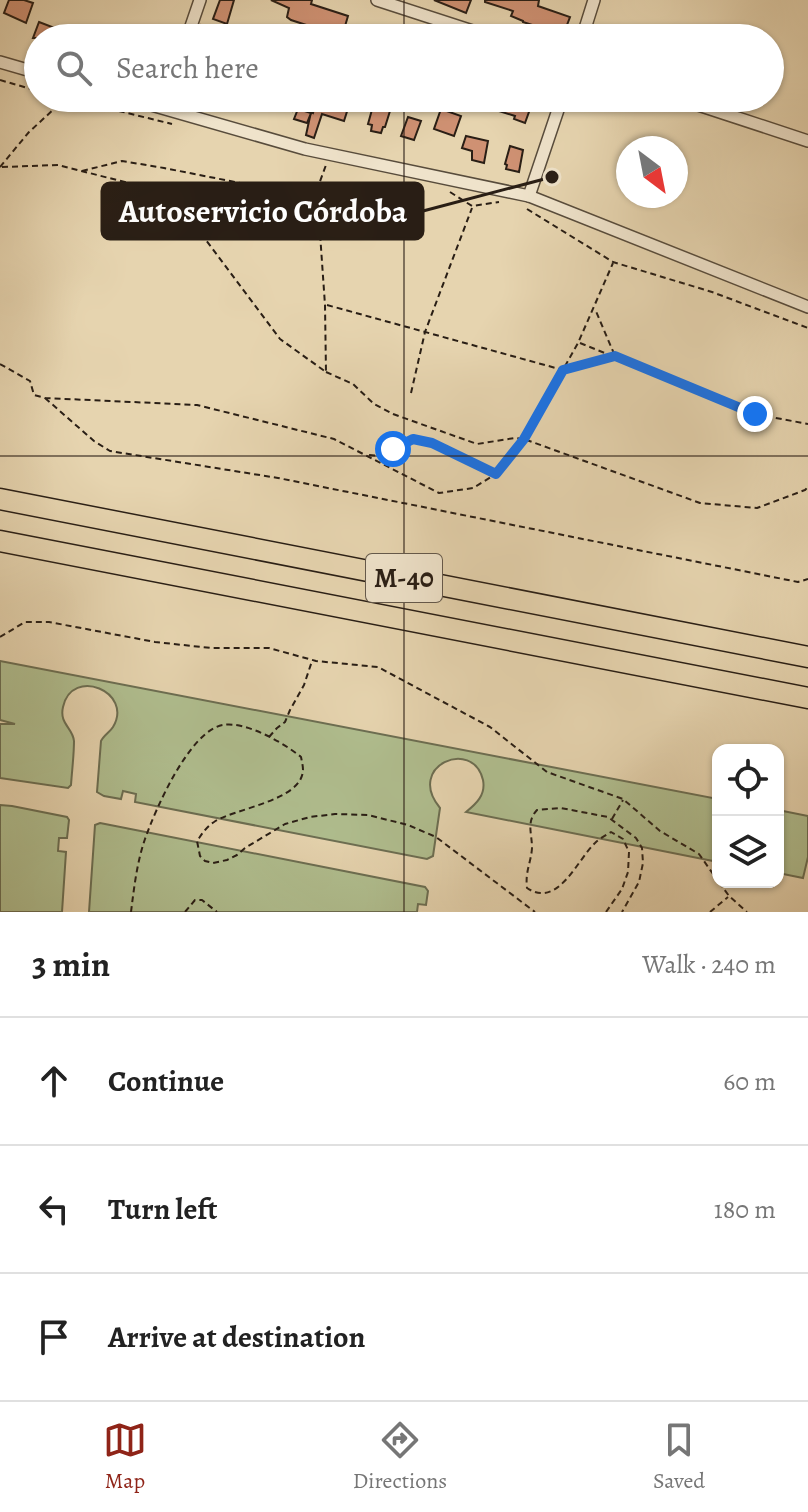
<!DOCTYPE html>
<html lang="en">
<head>
<meta charset="utf-8">
<style>
	body { margin:0; font-family:Alegreya,serif; background:#f2f2f2; color:#222 }
	.controls { position:absolute; right:24px; bottom:24px; display:grid; overflow:hidden; border-radius:16px; box-shadow:0 2px 6px #0004 }
	.controls button { width:72px; height:72px; display:grid; place-items:center; padding:0; border:0; border-bottom:2px solid #e0e0e0; background:#fff; color:#222; font:40px sans-serif }
	.compass { position:absolute; left:616px; top:136px; width:72px; height:72px; border-radius:50%; background:#fff; box-shadow:0 2px 6px #0004; rotate:148deg }
	.stop { position:absolute; width:24px; height:24px; margin:-18px; border:6px solid #1a73e8; border-radius:50%; background:#fff }
	.stop.end { background:#1a73e8; border-color:#fff; box-shadow:0 2px 8px #0008 }
	.list { margin:0; padding:0; list-style:none }
	h2 { display:flex; justify-content:space-between; align-items:center; height:104px; margin:0; padding:0 32px; font-size:34px }
	h2 small { font-size:26px; font-weight:400; color:#767676 }
	.list li { display:grid; grid-template-columns:52px 1fr auto; gap:24px; align-items:center; box-sizing:border-box; height:128px; padding:0 32px; border-top:2px solid #e0e0e0 }
	.list b { display:block; font-size:30px; white-space:nowrap }
	.list em { font-size:26px; font-style:normal; color:#767676 }
	.icon { flex:none; width:44px; height:44px; fill:none; stroke:currentColor; stroke-width:2; stroke-linecap:round; stroke-linejoin:round }
	.map { position:relative; flex:none; width:808px; height:912px; overflow:hidden }
	.search { position:absolute; background:#fff; box-shadow:0 2px 6px #0004; left:24px; right:24px; top:24px; height:88px; display:flex; align-items:center; gap:20px; box-sizing:border-box; padding:0 28px; border-radius:44px; color:#767676; font-size:30px }
	.sheet { height:488px; background:#fff }
	nav { display:flex; justify-content:space-around; align-items:center; box-sizing:border-box; height:112px; border-top:2px solid #e0e0e0; background:#fff; font-size:22px; color:#767676 }
	nav a { display:grid; justify-items:center; gap:4px }
	nav .on { color:#8f2418 }
	.map>svg:first-child { display:block }
	.green { fill:#b0be8f; stroke:#6c6e52; stroke-width:2 }
	.building { fill:#cf9173; stroke:#291e15; stroke-width:2 }
	.lines { fill:none; stroke-linecap:round; stroke-linejoin:round }
	.street-casing { stroke:#584c3c; stroke-width:14 }
	.highway-casing { stroke:#291e15; stroke-width:23 }
	.path { stroke:#291e15; stroke-width:2; stroke-dasharray:6 4; stroke-linecap:butt }
	.street { stroke:#efe3cb; stroke-width:11 }
	.highway { stroke:#e6d4af; stroke-width:20 }
	.route { stroke:#1a73e8; stroke-width:10 }
	.grid { fill:none; stroke:#291e15; stroke-width:2; stroke-opacity:0.55 }
	.labels { text-anchor:middle; dominant-baseline:central; stroke-width:7; stroke-linejoin:round; paint-order:stroke }
	.shield { fill:#efe3cb; stroke:#64594c; stroke-width:2 }
	.shield-label { font-size:28px; font-weight:bold; fill:#291e15 }
	.leader { fill:none; stroke:#291e15; stroke-width:3 }
	.callout-dot { fill:#291e15; stroke:#efe3cb; stroke-width:3 }
	.callout { fill:#291e15; stroke:#291e15; stroke-width:3 }
	.callout-label { font-size:32px; text-anchor:middle; font-weight:bold; fill:#fff }
</style>
</head>
<body>
<div class="map">
<svg width="808" height="912" viewBox="0 0 808 912">
	<rect width="100%" height="100%" fill="#e6d4af"/>
	<filter id="stains"><feTurbulence type="fractalNoise" baseFrequency=".0025" numOctaves="4"/><feColorMatrix values="0 0 0 0 .2 0 0 0 0 .09 0 0 0 0 .02 0 0 0 .5 -.17"/></filter>
	<radialGradient id="worn" r=".72"><stop offset=".6" stop-color="#630" stop-opacity="0"/><stop offset="1" stop-color="#630" stop-opacity=".3"/></radialGradient>
	<g class="green">
		<path d="M 0,661 L 718,799 L 718,862 L 466,812 C 476,804 486,795 483,780 C 473,737 405,766 440,808 L 433,856 L 427,859 L 135,802 L 136,794 L 123,791 L 121,799 L 104,796 L 97,792 L 101,741 C 104,735 110,732 113,727 C 134,692 72,666 63,707 C 59,724 73,728 74,741 C 74,755 72,770 71,785 L 68,788 L 0,778 L 0,724 L 15,724 L 0,720 Z"/>
		<path d="M 0,805 L 12,806 L 67,817 L 69,820 L 67,838 L 59,838 L 58,851 L 66,852 L 62,912 L 0,912 Z"/>
		<path d="M 778,810 L 808,816 L 808,857 L 803,878 L 778,873 Z"/>
		<path d="M 100,823 L 425,887 L 428,891 L 426,905 L 418,904 L 417,912 L 89,912 L 95,825 Z"/>
	</g>
	<g class="building">
		<path d="M 9,0 L 24,0 L 33,3 L 26,23 L 4,13 Z"/>
		<path d="M 220,0 L 234,0 L 227,24 L 213,19 Z"/>
		<path d="M 271,0 L 312,0 L 311,4 L 348,16 L 343,33 L 337,35 L 291,20 L 287,17 L 289,8 Z"/>
		<path d="M 434,0 L 471,0 L 466,13 Z"/>
		<path d="M 485,0 L 539,0 L 538,6 L 570,17 L 562,38 L 543,33 L 545,29 L 523,22 L 523,21 L 511,16 L 513,11 L 485,2 Z"/>
		<path d="M 39,22 L 60,30 L 57,38 L 33,38 Z"/>
		<path d="M 201,25 L 212,29 L 209,38 L 196,38 Z"/>
		<path d="M 257,98 L 295,98 L 295,101 L 292,111 L 257,100 Z"/>
		<path d="M 317,98 L 339,98 L 350,102 L 344,121 L 322,114 L 314,138 L 306,135 L 311,112 L 313,113 Z"/>
		<path d="M 486,98 L 500,98 L 530,109 L 525,123 L 514,119 L 515,116 L 483,106 Z"/>
		<path d="M 373,106 L 390,111 L 385,127 L 383,127 L 381,133 L 371,131 L 372,125 L 368,124 Z"/>
		<path d="M 298,109 L 311,113 L 307,123 L 294,119 Z"/>
		<path d="M 441,109 L 461,116 L 454,136 L 434,129 Z"/>
		<path d="M 408,117 L 421,121 L 414,140 L 401,136 Z"/>
		<path d="M 466,136 L 488,141 L 484,163 L 472,160 L 472,151 L 462,148 Z"/>
		<path d="M 510,146 L 523,150 L 519,172 L 506,169 L 507,165 L 505,164 Z"/>
	</g>
	<g class="lines">
		<defs>
			<g id="street">
				<path d="M 377,0 L 494,38"/>
				<path d="M 187,38 L 200,0"/>
				<path d="M 582,38 L 594,0"/>
				<path d="M 0,62 L 38,73"/>
				<path d="M 127,98 L 305,149 L 529,196 L 808,307"/>
				<path d="M 677,98 L 808,141"/>
				<path d="M 529,196 L 562,98"/>
			</g>
			<g id="highway">
				<path d="M 0,499 L 808,657"/>
				<path d="M 0,541 L 808,698"/>
			</g>
		</defs>
		<use href="#street" class="street-casing"/>
		<use href="#highway" class="highway-casing"/>
		<g class="path">
			<path d="M 0,80 L 38,91"/>
			<path d="M 0,167 L 29,132 L 66,98 L 172,124"/>
			<path d="M 2,167 L 58,165 L 156,190 L 188,216 L 280,339 L 326,372 L 325,305 L 319,219 L 319,184 L 326,165"/>
			<path d="M 82,171 L 122,161 L 164,168 L 240,183 L 285,199 L 316,217"/>
			<path d="M 450,192 L 472,206 L 499,202"/>
			<path d="M 527,209 L 613,262 L 712,292 L 808,328"/>
			<path d="M 327,305 L 563,370 L 615,356 L 595,309"/>
			<path d="M 580,343 L 755,414 L 808,424"/>
			<path d="M 0,364 L 30,381 L 34,395 L 45,398 L 197,405 L 334,439 L 439,493 L 473,488 L 496,474 L 524,439 L 700,503 L 757,508 L 805,490 L 808,487"/>
			<path d="M 326,372 L 353,384 L 374,404 L 393,414 L 477,444 L 515,438 L 524,439 L 578,343 L 613,263"/>
			<path d="M 411,393 L 425,332 L 472,208"/>
			<path d="M 45,398 L 94,441 L 110,451 L 278,478 L 798,582 L 808,579"/>
			<path d="M 369,455 C 390,458 393,445 411,441 C 425,437 479,466 495,473"/>
			<path d="M 0,637 L 25,622 L 49,622 L 155,642 L 211,648 L 269,648 L 316,661 L 378,667 L 490,727 L 547,772 L 623,799 L 660,831 L 699,854 L 718,881"/>
			<path d="M 269,737 L 277,728 L 285,722 L 290,710 L 304,685 L 312,661"/>
			<path d="M 612,819 L 623,800"/>
			<path d="M 719,882 L 729,896 L 747,912"/>
			<path d="M 131,912 C 134,888 137,862 145,839 C 155,810 190,730 223,725 C 246,721 284,743 301,757 C 302,762 303,766 303,770 C 302,801 235,808 214,822 C 206,827 202,834 197,841 L 200,856 L 205,861 L 213,863 L 227,860 L 237,855 L 245,848 L 285,824 L 310,817 L 335,814 L 368,815 L 408,825 L 436,837 L 535,912"/>
			<path d="M 185,912 L 195,900 L 202,900 L 217,912"/>
			<path d="M 606,912 L 622,889 L 628,872 L 629,852 L 623,839 L 611,832 C 606,835 599,839 595,843 C 577,860 558,909 527,888 C 525,871 531,863 532,848 C 532,833 526,822 537,810 L 561,808 L 608,817 L 636,838 L 642,848 L 643,863 L 639,882 L 622,912"/>
			<path d="M 710,912 L 728,897"/>
		</g>
		<use href="#street" class="street"/>
		<use href="#highway" class="highway"/>
	</g>
	<g class="lines">
		<path class="route" d="M 393,449 L 413,439 L 432,443 L 496,474 L 524,439 L 563,370 L 615,356 L 755,414"/>
	</g>
	<path class="grid" d="M 404,0 L 404,38M 404,98 L 404,912M 0,456 L 808,456"/>
	<g class="labels">
		<rect class="shield" x="366" y="554" width="76" height="48" rx="6"/>
		<g class="shield-label">
			<text x="404" y="578">M-40</text>
		</g>
	</g>
	<path class="leader" d="M552 177L423 211"/>
	<circle class="callout-dot" cx="552" cy="177" r="8"/>
	<rect class="callout" x="102" y="183" width="321" height="56" rx="8"/>
	<g class="callout-label">
		<text x="263" y="222">Autoservicio Córdoba</text>
	</g>
	<rect width="100%" height="100%" filter="url(#stains)"/>
	<rect width="100%" height="100%" fill="url(#worn)"/>
</svg>
<div class="controls">
<button><svg class="icon" aria-label="locate" viewBox="0 0 24 24"><circle cx="12" cy="12" r="6"/><path d="M12 2v4M12 18v4M2 12h4M18 12h4"/></svg></button>
<button><svg class="icon" aria-label="layers" viewBox="0 0 24 24"><path d="M12 4l9 5-9 5-9-5zM3 14l9 5 9-5"/></svg></button>
</div>
<svg class="compass" viewBox="-18 -18 36 36"><path d="M0-13l5 13h-10z" fill="#e53935"/><path d="M0 13l5-13h-10z" fill="#767676"/></svg>
<div class="stop" style="left:393px;top:449px"></div>
<div class="stop end" style="left:755px;top:414px"></div>
<div class="search"><svg class="icon" aria-label="search" viewBox="0 0 24 24"><circle cx="10" cy="10" r="6"/><path d="M15 15l6 6"/></svg>Search here</div>
</div>
<section class="sheet">
<h2>3 min<small>Walk · 240 m</small></h2>
<ul class="list">
<li><svg class="icon" aria-label="ahead" viewBox="0 0 24 24"><path d="M12 20V5M6 11l6-6 6 6"/></svg><div><b>Continue</b></div><em>60 m</em></li>
<li><svg class="icon" aria-label="left" viewBox="0 0 24 24"><path d="M17 20v-9H6M10 6l-5 5 5 5"/></svg><div><b>Turn left</b></div><em>180 m</em></li>
<li><svg class="icon" aria-label="arrive" viewBox="0 0 24 24"><path d="M6 21V4h12l-3 4 3 4H6"/></svg><div><b>Arrive at destination</b></div></li>
</ul>
</section>
<nav>
<a class="on"><svg class="icon" aria-label="map" viewBox="0 0 24 24"><path d="M3 6l6-2 6 2 6-2v14l-6 2-6-2-6 2zM9 4v14M15 6v14"/></svg>Map</a>
<a><svg class="icon" aria-label="directions" viewBox="0 0 24 24"><path d="M12 3l9 9-9 9-9-9zM9 14v-3h6M13 9l2 2-2 2"/></svg>Directions</a>
<a><svg class="icon" aria-label="saved" viewBox="0 0 24 24"><path d="M7 4h10v16l-5-4-5 4z"/></svg>Saved</a>
</nav>
</body>
</html>
